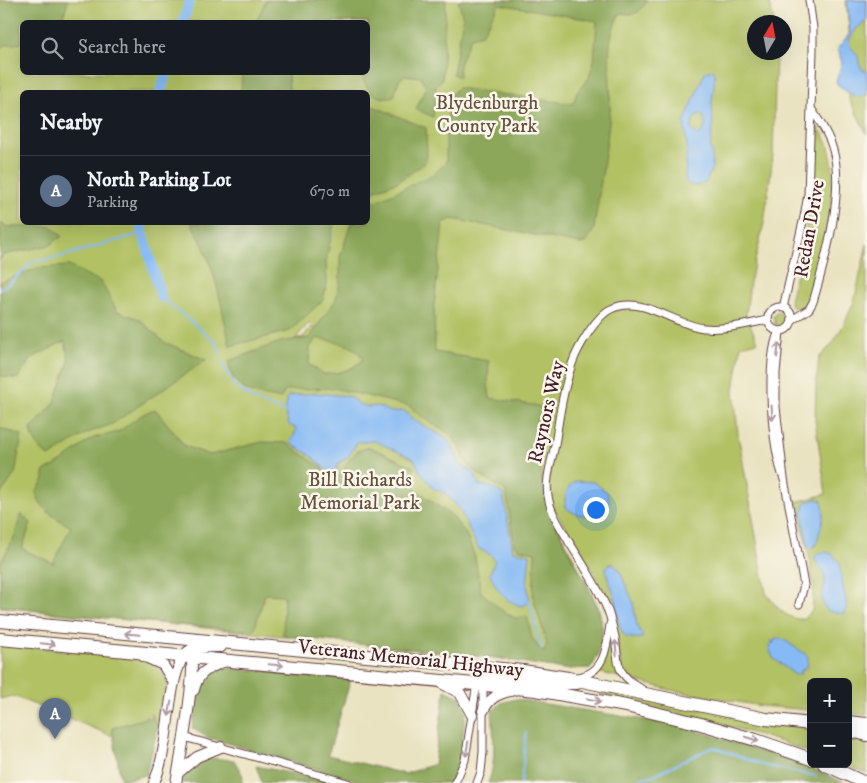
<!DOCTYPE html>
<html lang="en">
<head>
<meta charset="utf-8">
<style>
	body { margin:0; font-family:"IM FELL DW Pica",serif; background:#242831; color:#f1f3f6 }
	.controls { position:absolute; right:15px; bottom:15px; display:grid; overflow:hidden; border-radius:8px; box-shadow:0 5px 20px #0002 }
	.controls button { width:45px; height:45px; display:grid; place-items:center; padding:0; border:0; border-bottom:1px solid #363941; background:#171b24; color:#f1f3f6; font:25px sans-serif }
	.compass { position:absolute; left:747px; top:15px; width:45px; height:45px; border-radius:50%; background:#171b24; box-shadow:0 5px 20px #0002; rotate:10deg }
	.you { position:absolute; left:595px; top:509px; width:18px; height:18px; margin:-12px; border:4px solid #fff; border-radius:50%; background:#1a73e8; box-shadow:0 0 0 8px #1a73e833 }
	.badge { display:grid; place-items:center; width:32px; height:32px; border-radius:50%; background:#7c3aed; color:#fff; font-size:16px; font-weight:700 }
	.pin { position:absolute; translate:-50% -41px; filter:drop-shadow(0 1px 2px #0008) }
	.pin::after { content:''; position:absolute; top:26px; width:18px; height:15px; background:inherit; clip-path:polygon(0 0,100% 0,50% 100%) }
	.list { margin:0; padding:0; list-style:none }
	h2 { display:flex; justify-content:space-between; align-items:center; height:65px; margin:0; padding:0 20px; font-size:21px }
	h2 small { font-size:16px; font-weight:400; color:#9ea1a6 }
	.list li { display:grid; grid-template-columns:32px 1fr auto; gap:15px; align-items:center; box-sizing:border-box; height:70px; padding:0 20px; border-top:1px solid #363941 }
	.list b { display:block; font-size:19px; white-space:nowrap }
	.list p { margin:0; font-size:16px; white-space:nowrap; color:#9ea1a6 }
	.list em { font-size:16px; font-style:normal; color:#9ea1a6 }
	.icon { flex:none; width:28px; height:28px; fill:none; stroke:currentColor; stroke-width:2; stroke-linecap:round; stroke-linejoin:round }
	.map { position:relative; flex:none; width:867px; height:783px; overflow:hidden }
	.search { position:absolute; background:#171b24; box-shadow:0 5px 20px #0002; left:20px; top:20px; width:350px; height:55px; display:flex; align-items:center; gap:12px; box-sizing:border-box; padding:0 18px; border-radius:8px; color:#9ea1a6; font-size:19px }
	.panel { position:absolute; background:#171b24; box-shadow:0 5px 20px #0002; left:20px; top:90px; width:350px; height:135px; border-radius:8px }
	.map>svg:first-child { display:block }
	.green { fill:#b1c164; stroke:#7e7048; fill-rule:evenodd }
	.forest { fill:#8ca75a; stroke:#6b6342; fill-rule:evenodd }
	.water { fill:#86baf4; stroke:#686c90; fill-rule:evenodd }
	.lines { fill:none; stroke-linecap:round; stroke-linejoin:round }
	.stream { stroke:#86baf4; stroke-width:2 }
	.river { stroke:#86baf4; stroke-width:10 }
	.street-casing { stroke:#623c42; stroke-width:9 }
	.secondary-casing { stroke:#623c42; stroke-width:12 }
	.highway-casing { stroke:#623c42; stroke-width:14 }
	.street { stroke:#fff; stroke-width:7 }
	.secondary { stroke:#fff; stroke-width:10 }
	.highway { stroke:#fff; stroke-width:12 }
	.oneway { stroke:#ae9aa0 }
	.labels { text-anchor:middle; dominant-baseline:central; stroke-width:5; stroke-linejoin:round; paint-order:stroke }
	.park-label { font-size:20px; fill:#69503c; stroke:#fbf7ec }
	.street-label { font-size:20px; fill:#4a1f2b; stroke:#fbf7ec }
</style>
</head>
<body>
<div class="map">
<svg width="867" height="783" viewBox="0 0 867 783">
	<rect width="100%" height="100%" fill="#fbf7ec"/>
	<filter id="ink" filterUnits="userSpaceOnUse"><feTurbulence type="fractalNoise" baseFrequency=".02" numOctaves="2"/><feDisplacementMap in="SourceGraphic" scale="10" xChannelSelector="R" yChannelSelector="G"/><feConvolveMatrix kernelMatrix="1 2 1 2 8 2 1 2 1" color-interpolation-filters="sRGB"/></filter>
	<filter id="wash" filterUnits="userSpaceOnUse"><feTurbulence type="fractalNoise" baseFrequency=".0096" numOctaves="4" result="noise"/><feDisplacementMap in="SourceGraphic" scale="20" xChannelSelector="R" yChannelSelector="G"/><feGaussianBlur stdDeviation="1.12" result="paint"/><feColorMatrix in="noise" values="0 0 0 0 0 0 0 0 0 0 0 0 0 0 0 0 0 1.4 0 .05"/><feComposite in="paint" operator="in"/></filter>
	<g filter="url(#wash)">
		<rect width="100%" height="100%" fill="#eae3c1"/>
		<g class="green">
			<path d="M 0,0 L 769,0 L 774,22 L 754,22 L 754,52 L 776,53 L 773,154 L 769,187 L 764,223 L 750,282 L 746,315 L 758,342 L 741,346 L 734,390 L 738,434 L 766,593 C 776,606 786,620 803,619 L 812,611 C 817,575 804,537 796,502 L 826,494 L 815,420 L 816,385 L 819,358 L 832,344 L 844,324 L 854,302 L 867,244 L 867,552 L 865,560 L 867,563 L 867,715 L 848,713 L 848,682 L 811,682 L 811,710 L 761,706 L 670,690 L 630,679 L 622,668 L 616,637 L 594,572 L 546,496 L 551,513 L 598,607 C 605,630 603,648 591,668 L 565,669 L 496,658 L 0,607 ZM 22,22 L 368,22 L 368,72 L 22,72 ZM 22,92 L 368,92 L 368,222 L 22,222 ZM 308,324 L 396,344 L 311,327 L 303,337 L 295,339 Z"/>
			<path d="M 846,0 L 867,0 L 867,134 L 849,99 L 849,29 Z"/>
			<path d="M 816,127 C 822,130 824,136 827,142 C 844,182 820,255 811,297 C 806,306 801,311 791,306 L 790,302 L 807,222 L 813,143 Z"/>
			<path d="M 779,311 L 786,313 L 788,317 L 786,324 C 782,328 777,327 774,323 L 775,322 L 773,316 Z"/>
			<path d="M 611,631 L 624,678 L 596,672 Z"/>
			<path d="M 0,644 L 148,659 C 177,683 167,691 161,725 L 151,714 L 147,715 L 142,770 L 113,736 L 13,696 L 0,699 Z"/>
			<path d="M 598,694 L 622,694 L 811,728 L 811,753 C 743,726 669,712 598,694 Z"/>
			<path d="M 848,736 L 867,741 L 867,773 L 838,764 L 848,764 Z"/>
		</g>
		<g class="forest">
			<path d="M 0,0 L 68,0 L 62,22 L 22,22 L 22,43 L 5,45 L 0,48 Z"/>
			<path d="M 266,0 L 446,0 L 442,79 L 436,86 L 433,117 L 416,109 L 426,88 L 421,77 L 405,75 L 399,80 L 394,96 C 374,102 366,89 361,73 L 368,72 L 368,22 L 256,22 Z"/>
			<path d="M 458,0 L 647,0 C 640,13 636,16 622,13 L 619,15 C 603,43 612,79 610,110 C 607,150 599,190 594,229 L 587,242 L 580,244 L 452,219 L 443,223 L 434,307 L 435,352 L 489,361 L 488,383 L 490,398 L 544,407 C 526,486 564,540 598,607 C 605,630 603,648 591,668 L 564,669 L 496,658 L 348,643 L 283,635 L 284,595 L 265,594 L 254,631 L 63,614 L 0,606 L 0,564 L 15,535 L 21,514 L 31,523 L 22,549 L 53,563 L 71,527 C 56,518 42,511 36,493 L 44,479 L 44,471 L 55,466 L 93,438 L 118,432 L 143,414 L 155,409 L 185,446 L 210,455 L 262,442 L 287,443 L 322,468 L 327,478 L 333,479 L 343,471 L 349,460 L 357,451 L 370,447 L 414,467 L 411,480 L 415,489 L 453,517 L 466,534 L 475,557 L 481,592 L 501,610 L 515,618 L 527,616 L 532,638 L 543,653 L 547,644 L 533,597 L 535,552 L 519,549 L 514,545 L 506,491 L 481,476 L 469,466 L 452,435 L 423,418 L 409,406 L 333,388 L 286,390 L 280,399 C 271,396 262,396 253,393 C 239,389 228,375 229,361 L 283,341 L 309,338 L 335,301 L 340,284 L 340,257 L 351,223 L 368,222 L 368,205 L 434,174 L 446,162 L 446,128 L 451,94 L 458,88 L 573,104 L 577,92 L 589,78 L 594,61 L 597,21 L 499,4 L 482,34 L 471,37 L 459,64 L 459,77 L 453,74 L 463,18 ZM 316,338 C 332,342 356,342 363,360 C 349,371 341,373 323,374 L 309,364 L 310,348 Z"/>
			<path d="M 242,73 L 288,73 L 289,90 L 295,92 L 241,92 Z"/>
			<path d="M 368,104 L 426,128 L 427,156 L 424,164 L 397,182 L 368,193 Z"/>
			<path d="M 0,223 L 7,227 L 51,226 L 62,236 L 50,245 L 3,255 L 0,260 Z"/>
			<path d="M 191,223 L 334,223 L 326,262 L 327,284 L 323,300 L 290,331 L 230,346 C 221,304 214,259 191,223 Z"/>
			<path d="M 69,266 L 101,282 L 117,311 L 139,319 L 164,342 L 206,360 L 112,424 L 85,434 L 49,457 C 40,450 33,441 31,429 L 54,404 L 69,361 L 65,341 L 32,358 L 17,379 L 0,376 L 0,282 L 38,268 Z"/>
			<path d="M 0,428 L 22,435 L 15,474 L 0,495 Z"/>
			<path d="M 220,667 L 351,679 L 328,755 L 405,774 L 434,764 L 445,690 L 460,697 L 466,712 L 458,770 L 449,783 L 365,783 L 206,737 L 192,728 L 202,679 Z"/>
			<path d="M 515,699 L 682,726 L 805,765 L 844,783 L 488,783 C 497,764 493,732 492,711 L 501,703 Z"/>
			<path d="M 152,716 L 158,727 L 146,775 L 121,781 L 112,728 Z"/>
			<path d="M 208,758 L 234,760 L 243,776 L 242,783 L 182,783 L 183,775 Z"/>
			<path d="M 256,766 L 329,781 L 328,783 L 262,783 Z"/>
		</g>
		<g class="water">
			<path d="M 847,0 L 867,0 L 867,20 L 856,29 L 849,40 L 850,46 L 858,56 L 859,64 L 863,70 L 867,71 L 867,93 L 863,97 C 853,97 842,90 836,82 L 842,63 L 838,48 L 850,33 Z"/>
			<path d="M 714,70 L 715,75 L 712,102 L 713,127 L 710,147 L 712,154 L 712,168 L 706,182 C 699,187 690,188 685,180 L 687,146 L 684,123 L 705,72 ZM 698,114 L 703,116 C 707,124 705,131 698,135 L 691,129 L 693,120 Z"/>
			<path d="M 315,393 L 348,396 L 359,404 L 368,407 L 378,406 L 390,412 L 405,411 C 416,427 439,429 451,444 C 455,449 456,458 458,463 L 474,473 L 479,485 L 491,487 L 503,494 L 513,551 L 530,554 L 527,585 L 530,602 L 522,606 C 503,601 498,591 490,574 L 495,561 L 491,555 L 478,548 L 459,508 L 445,493 L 434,489 L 420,471 L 414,459 L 375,441 L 357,442 L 350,455 L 338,464 L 334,477 L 310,455 L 290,443 L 297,429 L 289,425 L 285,412 L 288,396 Z"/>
			<path d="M 577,481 L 593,482 L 607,492 L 609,499 L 608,507 C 597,517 575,519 565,506 C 564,497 567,485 577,481 Z"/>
			<path d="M 817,499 L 821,500 C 828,512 819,532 816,545 L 811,548 L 808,547 L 802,513 L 806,502 Z"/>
			<path d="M 827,552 L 832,554 L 840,563 L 841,577 L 847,606 L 844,614 L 830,612 C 816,603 825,591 825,579 C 824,571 817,564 814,557 L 819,553 Z"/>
			<path d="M 612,563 L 619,569 L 633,602 L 637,626 L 643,636 L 642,638 C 638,638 631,639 627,637 C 617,632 617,607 615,597 C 612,587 606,577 606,567 Z"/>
			<path d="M 775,639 L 783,639 L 808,656 L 807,667 L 800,671 L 800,674 L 795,675 L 773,658 L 769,648 L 771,640 L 773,644 Z"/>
		</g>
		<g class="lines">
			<g class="stream">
				<path d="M 0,289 L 10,283 L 33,262 L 63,256 L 143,233"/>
				<path d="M 161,297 L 216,342 L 220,354"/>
				<path d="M 223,363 C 232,393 259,404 287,412"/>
				<path d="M 529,600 L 541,648"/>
				<path d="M 521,783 L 526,733"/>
				<path d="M 624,783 L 654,775 L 713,747 L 763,765 L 816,776"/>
			</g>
			<g class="river">
				<path d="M 183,22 L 190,0"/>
				<path d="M 160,92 L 167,72"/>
				<path d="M 140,222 L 161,297"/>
			</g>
		</g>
	</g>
	<g filter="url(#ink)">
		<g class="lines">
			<defs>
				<g id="street">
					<circle cx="780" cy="319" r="12"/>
					<path d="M 783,308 L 804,217 L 808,194 L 813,51 L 813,28 L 809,0"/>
					<path d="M 792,320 L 809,309 L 813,302 C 825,261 845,192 833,150 C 829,135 820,122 812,110"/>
					<path d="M 779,331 C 765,361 771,449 784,479 L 776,407 L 776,373 L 780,331"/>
					<path d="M 784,479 L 804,585 L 799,604"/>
					<path d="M 577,677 C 605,674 607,646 610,624"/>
					<path d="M 643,690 C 637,686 630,682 625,676 C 615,665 618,650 615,637 C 613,628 611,619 608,611 C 598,587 583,564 569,542 C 562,529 552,516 549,501 C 544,483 551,463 555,445 C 559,418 563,390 572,364 C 577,349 596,316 611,309 C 642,294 673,325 704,328 C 725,330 748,324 768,320"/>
					<path d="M 184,737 L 348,783"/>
					<path d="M 455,783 L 465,760 L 477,683"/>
					<path d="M 477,783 L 481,772 L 483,752 L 483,684"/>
				</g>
				<g id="secondary">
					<path d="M 143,656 L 163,665 L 174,683"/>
					<path d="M 477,683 L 483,676 L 490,675 L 560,684 L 577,684"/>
					<path d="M 443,684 L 460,693 L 472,715"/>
					<path d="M 194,690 C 198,670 211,668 227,660"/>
					<path d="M 483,711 C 490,697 499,693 514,690"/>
					<path d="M 178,773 L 197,757 L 221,747"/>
					<path d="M 154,783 C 159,771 162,759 164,746 C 169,724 171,661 190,650 C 199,646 212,647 221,647"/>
					<path d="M 176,783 C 180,760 198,667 190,651"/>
				</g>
				<g id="highway">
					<path d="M 0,621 L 523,671 L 568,678 L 766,719 L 811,724"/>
					<path d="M 0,639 L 536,690 L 626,706 L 701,724 L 756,740 L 811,759"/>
					<path d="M 848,722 L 867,724"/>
					<path d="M 848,730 L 867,735"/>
					<path d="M 824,764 L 865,783"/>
				</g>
			</defs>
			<use href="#street" class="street-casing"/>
			<use href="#secondary" class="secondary-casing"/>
			<use href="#highway" class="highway-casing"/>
			<use href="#street" class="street"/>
			<use href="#secondary" class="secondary"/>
			<use href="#highway" class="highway"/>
		</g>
		<defs><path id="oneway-shaft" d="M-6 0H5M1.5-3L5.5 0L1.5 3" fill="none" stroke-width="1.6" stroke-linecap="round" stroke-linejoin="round" transform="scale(1.25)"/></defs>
		<g class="oneway">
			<use href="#oneway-shaft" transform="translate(778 350) rotate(-83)"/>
			<use href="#oneway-shaft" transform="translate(772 413) rotate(87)"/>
			<use href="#oneway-shaft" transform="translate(132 634) rotate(-175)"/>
			<use href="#oneway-shaft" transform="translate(48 644) rotate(6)"/>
			<use href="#oneway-shaft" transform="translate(616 648) rotate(-95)"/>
			<use href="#oneway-shaft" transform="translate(276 665) rotate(5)"/>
			<use href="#oneway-shaft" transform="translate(594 700) rotate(11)"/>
			<use href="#oneway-shaft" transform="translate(170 709) rotate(99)"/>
			<use href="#oneway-shaft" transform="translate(752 739) rotate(17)"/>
			<use href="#oneway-shaft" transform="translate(467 749) rotate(99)"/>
		</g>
	</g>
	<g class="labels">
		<g class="park-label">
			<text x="487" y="103">Blydenburgh<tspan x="487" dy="23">County Park</tspan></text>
			<text x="360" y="480">Bill Richards<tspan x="360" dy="23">Memorial Park</tspan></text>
		</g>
		<g class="street-label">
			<text transform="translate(810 229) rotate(-80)">Redan Drive</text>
			<text transform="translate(547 412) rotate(-77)">Raynors Way</text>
			<text transform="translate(411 659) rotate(6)">Veterans Memorial Highway</text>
		</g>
	</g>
</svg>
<div class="controls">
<button>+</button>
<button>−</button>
</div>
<svg class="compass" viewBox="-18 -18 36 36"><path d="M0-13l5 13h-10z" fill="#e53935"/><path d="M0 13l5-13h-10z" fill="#9ea1a6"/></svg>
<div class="you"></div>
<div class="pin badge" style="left:55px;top:739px;background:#5c6f8a">A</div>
<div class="search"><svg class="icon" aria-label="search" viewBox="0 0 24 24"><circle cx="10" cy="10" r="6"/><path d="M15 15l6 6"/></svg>Search here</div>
<section class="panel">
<h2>Nearby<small></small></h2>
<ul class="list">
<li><span class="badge" style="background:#5c6f8a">A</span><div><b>North Parking Lot</b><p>Parking</p></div><em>670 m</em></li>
</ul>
</section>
</div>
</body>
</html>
